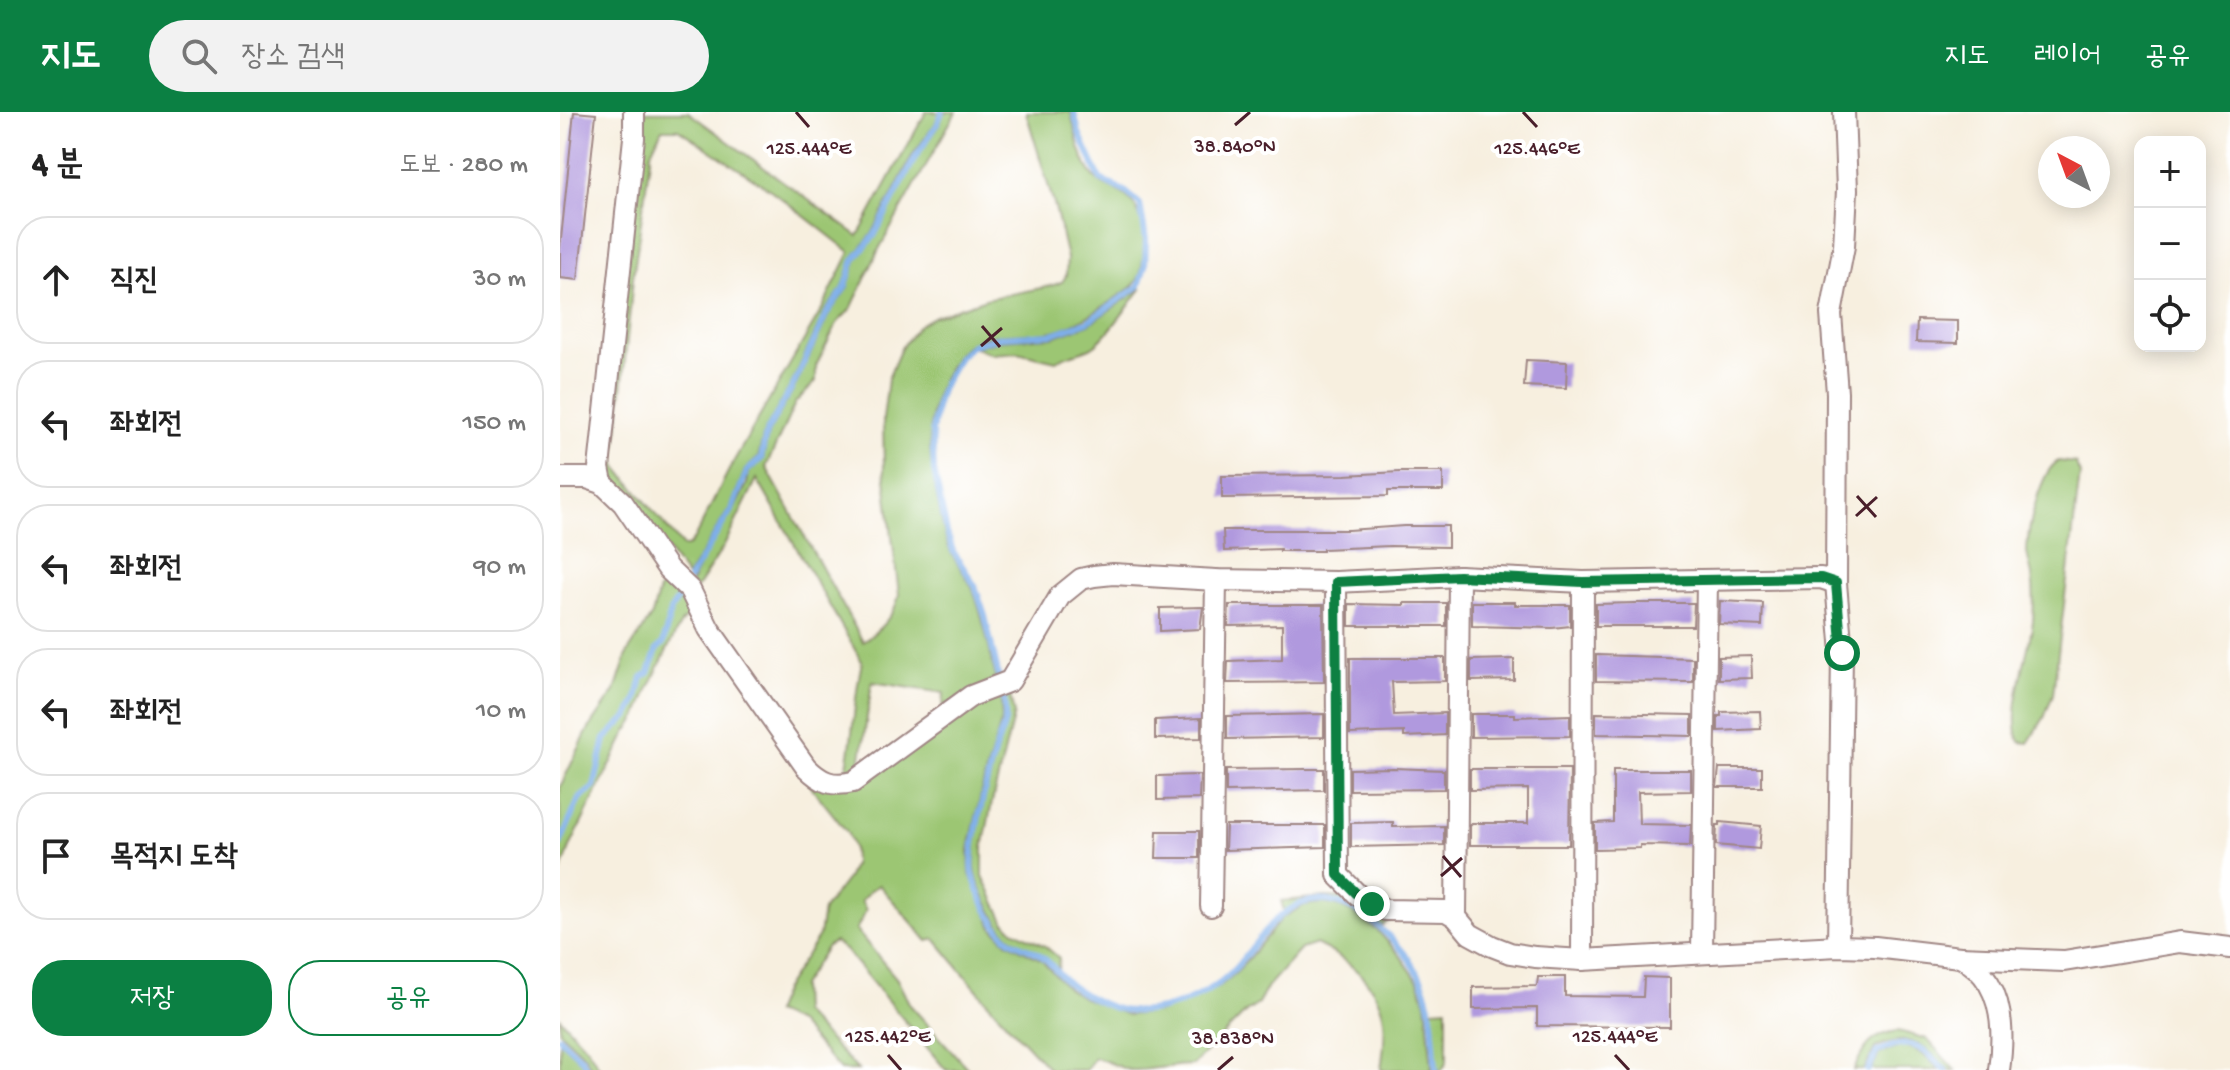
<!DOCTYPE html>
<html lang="ko">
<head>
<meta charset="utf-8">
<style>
	body { margin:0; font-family:"Gochi Hand","Poor Story",sans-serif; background:#f2f2f2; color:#222 }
	.controls { position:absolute; right:24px; top:24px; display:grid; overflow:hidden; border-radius:16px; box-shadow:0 4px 20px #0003 }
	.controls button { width:72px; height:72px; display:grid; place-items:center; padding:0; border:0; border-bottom:2px solid #e0e0e0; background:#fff; color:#222; font:40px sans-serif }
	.compass { position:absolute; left:1478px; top:24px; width:72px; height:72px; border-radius:50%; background:#fff; box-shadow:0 4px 20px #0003; rotate:319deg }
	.stop { position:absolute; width:24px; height:24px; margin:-18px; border:6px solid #0b8043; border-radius:50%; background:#fff }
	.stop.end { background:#0b8043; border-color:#fff; box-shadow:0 2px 8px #0008 }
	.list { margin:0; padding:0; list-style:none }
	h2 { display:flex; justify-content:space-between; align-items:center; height:104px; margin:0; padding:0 32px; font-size:34px }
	h2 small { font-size:26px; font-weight:400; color:#767676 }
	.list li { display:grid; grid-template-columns:52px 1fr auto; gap:24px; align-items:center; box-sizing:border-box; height:128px; margin:0 16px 16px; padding:0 16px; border:2px solid #e0e0e0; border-radius:32px }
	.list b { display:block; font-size:30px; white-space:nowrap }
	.list em { font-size:26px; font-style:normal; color:#767676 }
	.actions { display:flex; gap:16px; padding:24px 32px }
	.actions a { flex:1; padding:18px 0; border:2px solid #0b8043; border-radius:32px; text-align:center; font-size:28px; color:#0b8043 }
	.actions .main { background:#0b8043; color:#fff }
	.icon { flex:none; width:44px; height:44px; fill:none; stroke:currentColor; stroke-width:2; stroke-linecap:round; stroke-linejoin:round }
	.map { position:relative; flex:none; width:1670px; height:958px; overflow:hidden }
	header { display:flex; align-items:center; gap:48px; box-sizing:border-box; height:112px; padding:0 40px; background:#0b8043; color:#fff }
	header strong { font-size:38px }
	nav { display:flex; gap:44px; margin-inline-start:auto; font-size:28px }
	.search { width:560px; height:72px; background:#f2f2f2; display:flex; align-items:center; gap:20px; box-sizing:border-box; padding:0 28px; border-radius:44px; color:#767676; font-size:30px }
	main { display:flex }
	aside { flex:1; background:#fff }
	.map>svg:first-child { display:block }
	.green { fill:#9cc673; stroke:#73724f; stroke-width:2; fill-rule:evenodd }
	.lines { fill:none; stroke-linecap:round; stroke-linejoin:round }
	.stream { stroke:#7eafe9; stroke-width:6 }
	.building { fill:#b099de }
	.street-casing { stroke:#a08785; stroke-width:24 }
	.street { stroke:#fff; stroke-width:20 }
	.route { stroke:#0b8043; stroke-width:10 }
	.ticks { fill:none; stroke:#4a1f2b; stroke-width:3 }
	.ticks-label { font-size:20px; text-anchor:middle; fill:#4a1f2b; stroke:#fff; stroke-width:8; stroke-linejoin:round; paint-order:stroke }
</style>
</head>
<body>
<header>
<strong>지도</strong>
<div class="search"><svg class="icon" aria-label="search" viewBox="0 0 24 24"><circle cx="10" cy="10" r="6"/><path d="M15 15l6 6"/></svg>장소 검색</div>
<nav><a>지도</a><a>레이어</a><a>공유</a></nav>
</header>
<main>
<aside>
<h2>4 분<small>도보 · 280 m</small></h2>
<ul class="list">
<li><svg class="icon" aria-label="ahead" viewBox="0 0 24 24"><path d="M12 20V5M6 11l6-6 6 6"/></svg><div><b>직진</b></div><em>30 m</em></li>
<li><svg class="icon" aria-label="left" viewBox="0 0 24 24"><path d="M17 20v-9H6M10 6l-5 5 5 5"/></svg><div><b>좌회전</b></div><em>150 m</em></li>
<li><svg class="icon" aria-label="left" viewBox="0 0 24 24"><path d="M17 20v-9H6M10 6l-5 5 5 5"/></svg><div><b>좌회전</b></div><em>90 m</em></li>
<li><svg class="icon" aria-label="left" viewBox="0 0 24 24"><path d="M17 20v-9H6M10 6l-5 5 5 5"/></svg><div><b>좌회전</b></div><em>10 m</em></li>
<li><svg class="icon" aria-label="arrive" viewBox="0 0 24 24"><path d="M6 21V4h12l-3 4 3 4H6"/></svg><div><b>목적지 도착</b></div></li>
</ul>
<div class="actions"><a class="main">저장</a><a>공유</a></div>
</aside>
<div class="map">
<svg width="1670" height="958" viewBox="0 0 1670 958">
	<rect width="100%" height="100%" fill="#fff"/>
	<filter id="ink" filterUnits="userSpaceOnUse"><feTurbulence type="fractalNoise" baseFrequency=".0125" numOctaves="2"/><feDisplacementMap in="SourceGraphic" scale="16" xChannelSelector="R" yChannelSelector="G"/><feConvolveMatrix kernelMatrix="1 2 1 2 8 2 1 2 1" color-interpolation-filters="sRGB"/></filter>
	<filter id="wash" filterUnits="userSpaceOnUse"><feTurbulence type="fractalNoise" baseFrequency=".006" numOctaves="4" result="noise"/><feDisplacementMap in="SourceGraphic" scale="32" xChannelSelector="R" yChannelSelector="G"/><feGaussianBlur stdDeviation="1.8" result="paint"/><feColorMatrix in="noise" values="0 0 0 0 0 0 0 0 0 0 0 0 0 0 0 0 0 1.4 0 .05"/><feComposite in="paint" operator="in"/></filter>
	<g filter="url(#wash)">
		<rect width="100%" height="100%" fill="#f7efdf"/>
		<g class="green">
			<path d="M 84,0 L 128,0 L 298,124 L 366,0 L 380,0 L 375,12 L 353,42 L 312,122 L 292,147 L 283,175 L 265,199 L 233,269 L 204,320 L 198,346 L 185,358 L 171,394 L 127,465 L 47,355 ZM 102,17 L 118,17 L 212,79 L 290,140 L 262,197 L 171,354 L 134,427 L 127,435 L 123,435 L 57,355 L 55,349 L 73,166 L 91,40 Z"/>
			<path d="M 384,0 L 396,0 L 319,137 L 291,197 L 277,211 L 256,254 L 256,269 L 235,291 L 206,355 L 303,530 C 320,517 334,505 339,483 L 324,358 L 323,307 L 328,267 L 341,236 L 359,213 L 375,204 L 426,187 L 491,174 L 502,170 L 506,164 L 507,146 L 496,99 L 466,0 L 511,0 C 515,21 521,52 537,68 C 543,74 556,77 563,82 C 585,96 586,129 582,154 C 580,171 571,176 557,185 C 537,199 518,213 493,219 C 458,226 416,212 393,249 C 361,298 368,340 379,395 C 382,409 384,423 389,436 C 395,451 407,463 413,478 C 424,507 429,537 436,566 L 383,595 L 384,581 L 312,570 L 299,660 L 284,668 C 294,629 293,589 302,550 L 197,367 L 164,434 L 136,477 L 131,471 L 145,442 L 175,396 L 187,372 L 189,360 L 203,348 L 208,322 L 237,271 L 269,202 L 287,177 L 296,149 L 316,124 L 357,45 L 379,14 Z"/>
			<path d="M 582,176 C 571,190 546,227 532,235 C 520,241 508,242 496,249 L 457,240 L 433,242 L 414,235 L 440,228 L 493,225 L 529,212 Z"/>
			<path d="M 1499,349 L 1515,351 L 1520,362 L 1493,582 L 1484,606 L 1468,631 L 1460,630 C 1446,603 1470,539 1473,508 C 1474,494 1474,478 1472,464 C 1471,456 1468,448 1467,440 C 1467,420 1480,357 1499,349 Z"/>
			<path d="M 104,461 L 112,469 L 140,513 L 127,506 L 123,508 C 110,530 99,555 88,578 C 82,592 78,608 67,619 C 50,655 31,690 14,727 C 8,738 6,750 0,761 L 0,675 L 28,618 L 55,579 L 68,540 L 92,503 L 99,478 L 106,469 Z"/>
			<path d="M 448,574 L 454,602 L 432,690 L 423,736 L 423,764 L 444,809 L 453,818 L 485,834 L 499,846 L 498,858 C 483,838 453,835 440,813 C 431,798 417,774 415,757 C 412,730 429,668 436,641 C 443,617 449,599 444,575 Z"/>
			<path d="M 440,579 L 442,607 L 425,663 L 409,737 L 410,762 L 433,816 L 447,830 L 482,848 L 508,877 L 524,886 L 568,903 L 600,900 L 659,875 L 678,859 L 722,806 L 745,793 L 763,791 L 778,794 L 792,800 L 818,819 L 839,842 L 858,869 L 866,891 L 872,958 L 821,958 C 823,942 826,924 824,908 C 819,872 787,846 756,832 L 741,837 L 708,874 L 698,892 L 686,900 L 633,953 C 612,953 592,958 570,958 C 558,956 548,948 534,946 L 526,958 L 490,958 L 429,892 L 375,827 L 368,829 L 319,773 L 311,778 L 301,789 L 306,798 L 296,818 L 337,867 L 350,893 L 409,958 L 386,958 L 286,839 L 275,830 L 267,834 L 241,874 L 242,900 L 298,958 L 280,958 L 238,911 L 214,901 L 224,877 L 259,824 L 263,798 L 288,765 L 294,750 L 293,735 L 287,720 L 252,676 L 235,647 L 263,676 Z"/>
			<path d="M 765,785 L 798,786 L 835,803 L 821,815 C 791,794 759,775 724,799 L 721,789 Z"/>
			<path d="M 887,896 L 887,950 L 882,958 L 877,958 L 872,897 Z"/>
			<path d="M 0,906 L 28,937 L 41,958 L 32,958 L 25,944 L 0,920 Z"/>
			<path d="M 1338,919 L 1367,927 L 1395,958 L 1389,958 C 1364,934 1351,919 1315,936 L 1304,958 L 1294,958 C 1303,936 1312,922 1338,919 Z"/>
			<path d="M 0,929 L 20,948 L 25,958 L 0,958 Z"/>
			<path d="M 1342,934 C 1359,936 1368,947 1380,958 L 1311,958 L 1319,942 Z"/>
		</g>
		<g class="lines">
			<g class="stream">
				<path d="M 129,467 L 173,395 L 187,359 L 201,347 L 206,321 L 235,270 L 267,201 L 285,176 L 294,148 L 314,124 L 356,44 L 377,13 L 382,0"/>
				<path d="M 439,566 L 425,504 L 415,474 L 393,439 L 387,421 L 374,359 L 372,319 L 377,290 L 383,273 L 399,245 L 412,233 L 439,225 L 492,222 L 527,210 L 579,174 L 585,154 L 586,127 L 580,92 L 566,80 L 540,67 L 519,21 L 514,0"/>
				<path d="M 443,579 C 444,588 446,600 445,609 C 443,618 438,628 435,638 C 428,663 408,740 413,762 C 418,782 435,819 452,829 C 462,835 475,838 484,846 C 495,855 502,868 514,876 C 529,886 552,898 570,899 C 607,903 655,881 678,853 C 697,831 714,801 743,791 C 787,775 845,832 862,869 C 874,896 873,929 876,958"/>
				<path d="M 0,732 L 19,687 L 34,675 L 45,627 L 69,603 L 76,590 L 82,565 L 89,561 L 97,537 L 103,532 L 111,498 L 121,482"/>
				<path d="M 0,926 L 22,947 L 27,958"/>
				<path d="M 1308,958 L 1317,940 C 1351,924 1360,934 1385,958"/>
			</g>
		</g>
		<g id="blocks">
			<g class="building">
				<path d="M 14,0 L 36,2 L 18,168 L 0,166 L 0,137 Z"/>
				<path d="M 1357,208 L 1398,209 L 1398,231 L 1356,230 Z"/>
				<path d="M 966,248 L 1007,250 L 1006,276 L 964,274 Z"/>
				<path d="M 840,360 L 883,360 L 883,379 L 828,379 L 828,384 L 662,386 L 662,364 L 785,363 Z"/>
				<path d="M 844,414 L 888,414 L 888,435 L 830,434 L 763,437 L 763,439 L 720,439 L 720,437 L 664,439 L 663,418 L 788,418 Z"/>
				<path d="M 1160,489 L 1203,491 L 1202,514 L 1159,512 Z"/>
				<path d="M 912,490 L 955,490 L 955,493 L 1010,493 L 1010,514 L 992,516 L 912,514 Z"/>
				<path d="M 844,491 L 886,491 L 886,514 L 789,514 L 789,492 L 844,493 Z"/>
				<path d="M 1075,491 L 1134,491 L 1133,514 L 1036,514 L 1036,492 Z"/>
				<path d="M 669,493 L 763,493 L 764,570 L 667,571 L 668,549 L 722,547 L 722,513 L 668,514 Z"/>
				<path d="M 643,495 L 640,517 L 600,519 L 600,496 Z"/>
				<path d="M 1036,543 L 1133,546 L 1133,570 L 1036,569 Z"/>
				<path d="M 1191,544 L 1192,566 L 1159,567 L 1159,545 Z"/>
				<path d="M 790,546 L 885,546 L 885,569 L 832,570 L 834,603 L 885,601 L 885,623 L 844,625 L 844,620 L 790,622 Z"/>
				<path d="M 954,547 L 954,568 L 911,569 L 911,548 Z"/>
				<path d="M 1200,599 L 1201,617 L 1158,619 L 1158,604 L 1161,604 L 1161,600 Z"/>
				<path d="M 1036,601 L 1132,603 L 1132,624 L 1036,622 Z"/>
				<path d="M 764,602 L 764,625 L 667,627 L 667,604 Z"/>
				<path d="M 911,602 L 955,602 L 955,605 L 1010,603 L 1010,624 L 911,625 Z"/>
				<path d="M 641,606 L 641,626 L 595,627 L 595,608 Z"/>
				<path d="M 833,656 L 884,658 L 884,677 L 790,678 L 790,657 Z"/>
				<path d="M 1159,656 L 1202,656 L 1202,675 L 1157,675 Z"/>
				<path d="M 747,657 L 764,657 L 764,678 L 666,680 L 666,658 Z"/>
				<path d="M 910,657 L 1010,657 L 1009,733 L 910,733 L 910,713 L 912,711 L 968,711 L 968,677 L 910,678 Z"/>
				<path d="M 1053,658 L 1131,658 L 1131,679 L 1078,680 L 1079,712 L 1131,713 L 1130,734 L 1080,733 L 1080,736 L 1035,737 L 1035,711 L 1053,710 Z"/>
				<path d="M 640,663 L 639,687 L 597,688 L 597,664 Z"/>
				<path d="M 833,710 L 833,715 L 884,714 L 884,733 L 791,735 L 791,711 Z"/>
				<path d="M 1160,710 L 1201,714 L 1199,737 L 1156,733 L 1157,713 L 1160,713 Z"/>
				<path d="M 666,713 L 765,713 L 765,735 L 665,738 Z"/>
				<path d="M 597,719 L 639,719 L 639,746 L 596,746 Z"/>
				<path d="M 978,865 L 1005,865 L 1005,884 L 1083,885 L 1084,865 L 1110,866 L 1110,915 L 977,914 L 977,896 L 913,897 L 913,875 L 977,874 Z"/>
			</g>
		</g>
	</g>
	<g filter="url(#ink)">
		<use href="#blocks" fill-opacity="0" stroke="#a08785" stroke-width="2"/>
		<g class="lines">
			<defs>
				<g id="street">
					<path d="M 0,366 L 27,366 L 42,371 L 63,391 L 108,457 L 130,478 L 149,517 L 246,655 C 261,670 272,675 293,670 L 411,584 L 450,569 L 500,484 L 521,467 L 534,464 L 553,462 L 656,468 L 776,470 L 899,464 L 1023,470 L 1261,466 L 1276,471"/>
					<path d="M 42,371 L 39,356 L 74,26 L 74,0"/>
					<path d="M 776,470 L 778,763 L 798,783 L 825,798 L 886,799 L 896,805 L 910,822 L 932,834 L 950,841 L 975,845 L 1022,848 L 1278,834 L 1315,835 L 1400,845 C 1443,866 1445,916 1439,958"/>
					<path d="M 651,794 L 656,468"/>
					<path d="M 896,805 L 899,464"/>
					<path d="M 1278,834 L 1282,541 L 1276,471 L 1277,281 L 1271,202 L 1284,134 L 1287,78 L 1284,0"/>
					<path d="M 1142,840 L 1147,468"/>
					<path d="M 1400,845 L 1504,849 L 1620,830 L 1670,836"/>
					<path d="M 1022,848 L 1023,470"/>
				</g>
			</defs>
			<use href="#street" class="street-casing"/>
			<use href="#street" class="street"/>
		</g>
	</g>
	<g class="lines" filter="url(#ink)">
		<path class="route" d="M 812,792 L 798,783 L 778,763 L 776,470 L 899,464 L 1023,470 L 1261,466 L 1276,471 L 1282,541"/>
	</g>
	<path class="ticks" d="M 236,0 L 249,15M 963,0 L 977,15M 675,13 L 690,0M 422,214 L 440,235M 421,234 L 442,216M 1297,384 L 1316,405M 1296,404 L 1317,385M 883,744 L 901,765M 881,764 L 902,746M 328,943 L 341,958M 1055,943 L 1069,958M 658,958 L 673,945"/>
	<g class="ticks-label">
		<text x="675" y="40">38.840°N</text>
		<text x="249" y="42">125.444°E</text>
		<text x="977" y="42">125.446°E</text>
		<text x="328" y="930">125.442°E</text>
		<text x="1055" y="930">125.444°E</text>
		<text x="673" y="932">38.838°N</text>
	</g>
</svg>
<div class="controls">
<button>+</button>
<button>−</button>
<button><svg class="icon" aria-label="locate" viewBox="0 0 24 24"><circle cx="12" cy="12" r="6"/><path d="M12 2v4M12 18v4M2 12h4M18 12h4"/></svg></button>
</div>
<svg class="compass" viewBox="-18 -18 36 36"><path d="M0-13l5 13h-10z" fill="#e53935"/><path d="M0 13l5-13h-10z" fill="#767676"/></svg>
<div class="stop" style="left:1282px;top:541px"></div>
<div class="stop end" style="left:812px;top:792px"></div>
</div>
</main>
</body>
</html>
